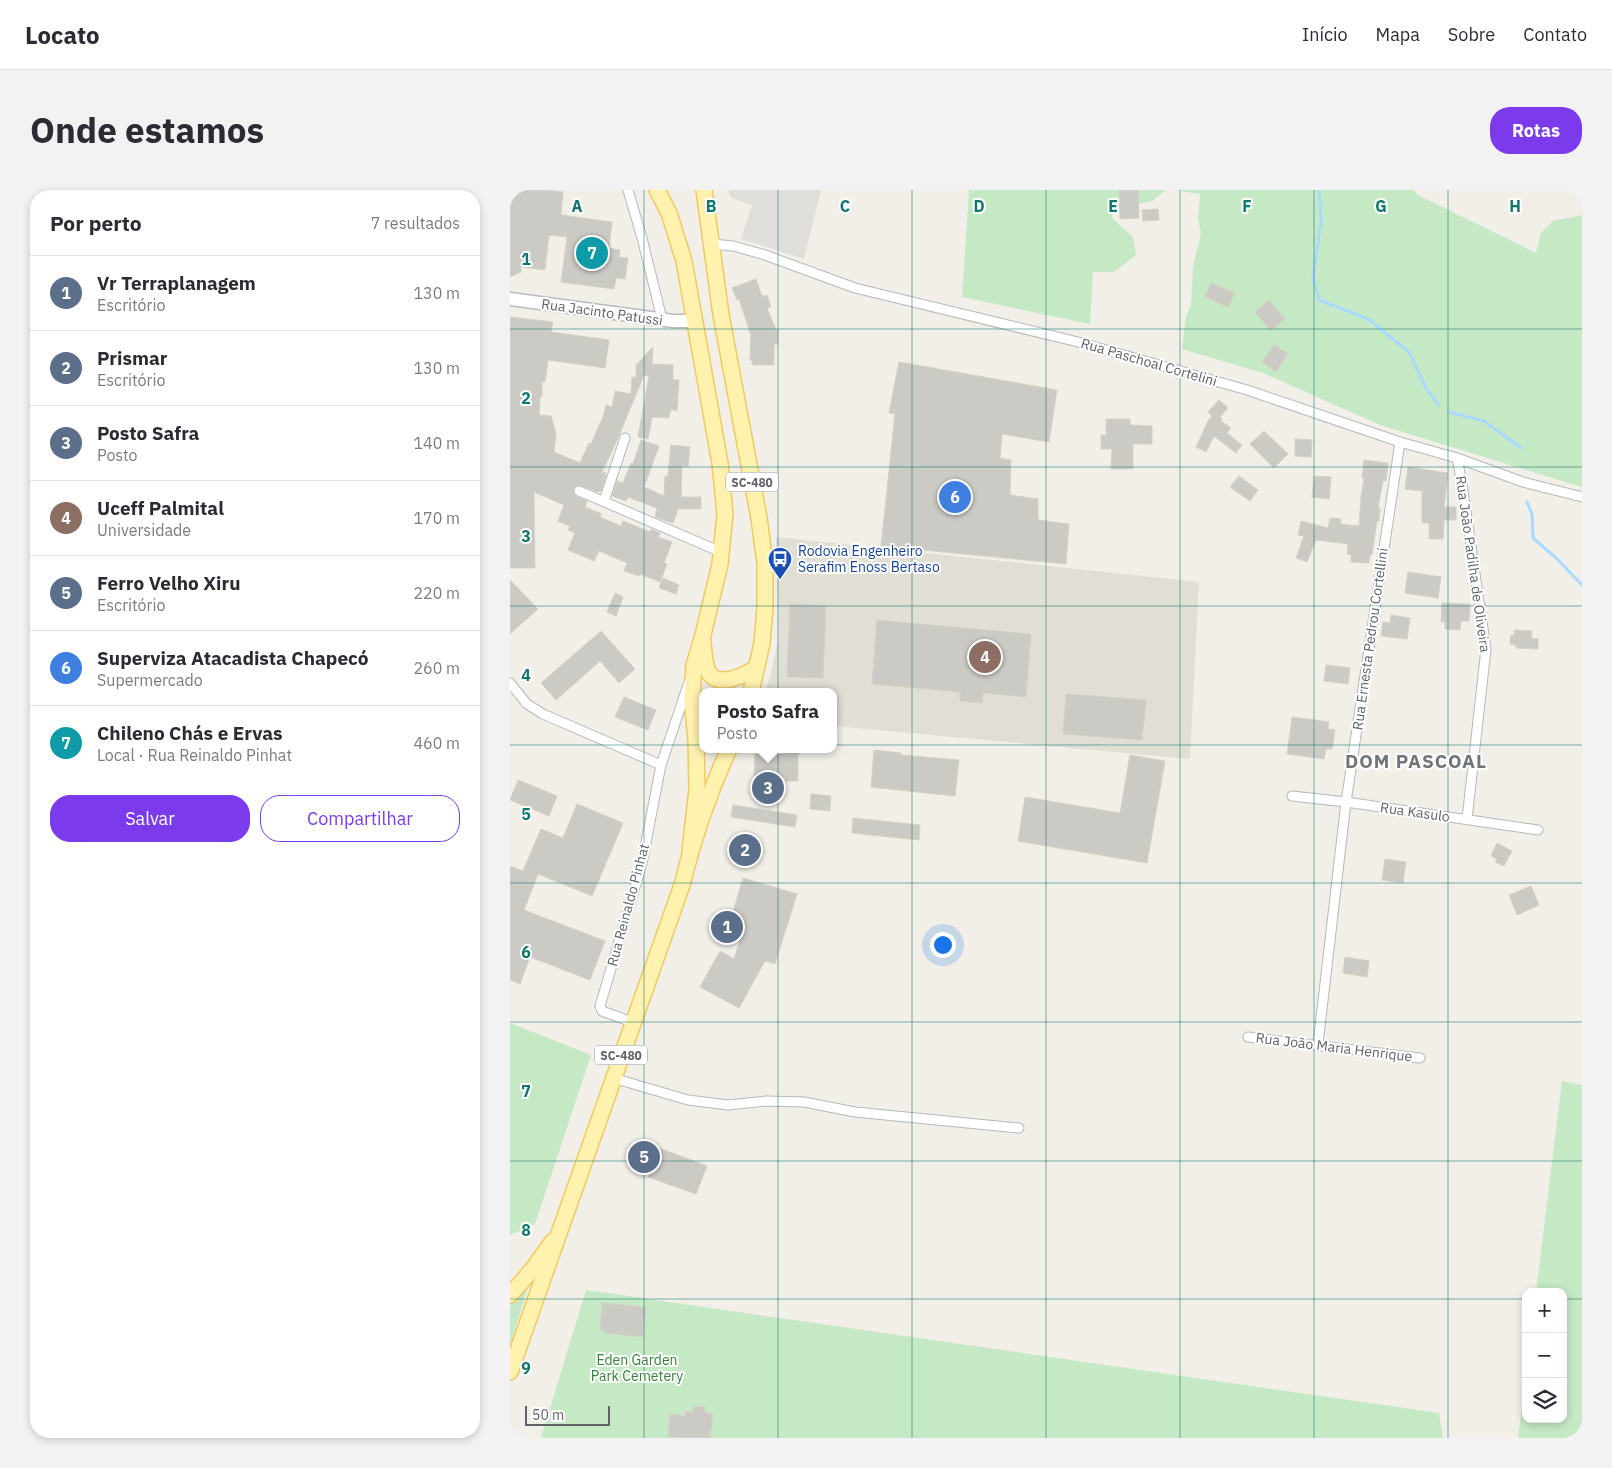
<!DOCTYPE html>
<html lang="pt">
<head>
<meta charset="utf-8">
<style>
	body { margin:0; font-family:"IBM Plex Sans",sans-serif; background:#f2f2f3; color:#2b2b33 }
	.controls { position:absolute; right:15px; bottom:15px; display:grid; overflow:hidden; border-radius:10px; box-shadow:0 2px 8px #0003 }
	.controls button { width:45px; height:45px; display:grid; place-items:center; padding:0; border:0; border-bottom:1px solid #e1e1e2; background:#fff; color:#2b2b33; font:25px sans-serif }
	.scale { position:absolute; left:15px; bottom:12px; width:85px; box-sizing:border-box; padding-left:5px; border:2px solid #5f6368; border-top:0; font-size:14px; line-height:18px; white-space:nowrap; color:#5f6368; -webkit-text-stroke:4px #fff; paint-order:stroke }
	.you { position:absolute; left:432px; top:754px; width:18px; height:18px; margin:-12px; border:4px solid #fff; border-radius:50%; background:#1a73e8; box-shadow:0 0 0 8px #1a73e833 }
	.badge { display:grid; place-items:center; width:32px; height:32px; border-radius:50%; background:#7c3aed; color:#fff; font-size:16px; font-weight:700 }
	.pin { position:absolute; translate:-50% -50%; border:2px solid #fff; box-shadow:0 1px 5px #0006 }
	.popup { position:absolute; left:189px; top:498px; width:138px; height:65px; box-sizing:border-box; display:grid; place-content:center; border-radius:10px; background:#fff; filter:drop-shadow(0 1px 4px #0005); font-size:16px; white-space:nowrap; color:#7c7c81 }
	.popup b { font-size:19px; color:#2b2b33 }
	.popup::after { content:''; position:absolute; left:50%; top:100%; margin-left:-10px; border:10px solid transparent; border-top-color:#fff }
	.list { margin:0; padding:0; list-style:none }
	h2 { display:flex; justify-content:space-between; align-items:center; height:65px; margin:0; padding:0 20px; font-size:21px }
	h2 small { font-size:16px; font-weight:400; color:#7c7c81 }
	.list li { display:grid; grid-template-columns:32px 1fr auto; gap:15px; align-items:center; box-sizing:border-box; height:75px; padding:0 20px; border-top:1px solid #e1e1e2 }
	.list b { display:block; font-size:19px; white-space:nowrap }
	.list p { margin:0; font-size:16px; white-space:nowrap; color:#7c7c81 }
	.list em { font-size:16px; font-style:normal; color:#7c7c81 }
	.actions { display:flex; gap:10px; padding:15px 20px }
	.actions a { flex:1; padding:11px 0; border:1px solid #7c3aed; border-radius:20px; text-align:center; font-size:18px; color:#7c3aed }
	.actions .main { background:#7c3aed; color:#fff }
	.icon { flex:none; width:28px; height:28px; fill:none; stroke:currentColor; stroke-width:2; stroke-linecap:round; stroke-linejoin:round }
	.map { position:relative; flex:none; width:1072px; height:1248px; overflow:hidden; border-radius:20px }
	header { display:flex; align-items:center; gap:30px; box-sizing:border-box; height:70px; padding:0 25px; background:#fff; border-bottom:1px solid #e1e1e2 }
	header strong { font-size:24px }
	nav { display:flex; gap:28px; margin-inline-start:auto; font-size:18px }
	.intro { display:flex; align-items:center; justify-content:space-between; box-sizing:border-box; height:120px; padding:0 30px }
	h1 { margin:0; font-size:35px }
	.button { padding:12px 22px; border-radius:20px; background:#7c3aed; color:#fff; font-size:18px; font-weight:700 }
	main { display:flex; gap:30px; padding:0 30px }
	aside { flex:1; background:#fff; border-radius:20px; box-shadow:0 2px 8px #0003 }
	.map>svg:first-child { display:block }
	.industrial { fill:#e0deda }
	.education { fill:#e1ded6 }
	.green { fill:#c5e8c5 }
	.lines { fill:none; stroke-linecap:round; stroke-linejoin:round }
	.stream { stroke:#aadaff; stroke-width:3 }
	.building { fill:#cccac5; stroke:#d6d1c6 }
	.street-casing { stroke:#b5b8bc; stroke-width:11 }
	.secondary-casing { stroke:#b6babf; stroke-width:15 }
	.primary-casing { stroke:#f2c960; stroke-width:18 }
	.street { stroke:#fff; stroke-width:9 }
	.secondary { stroke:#fff; stroke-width:12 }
	.primary { stroke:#fff2af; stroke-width:15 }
	.grid { fill:none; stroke:#0f766e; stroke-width:1; stroke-opacity:0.55 }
	.labels { text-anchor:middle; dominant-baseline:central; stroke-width:4; stroke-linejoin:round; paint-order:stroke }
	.shield { fill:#fff; stroke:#8f9295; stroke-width:1 }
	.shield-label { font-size:12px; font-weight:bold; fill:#5f6368 }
	.street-label { font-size:14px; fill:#5f6368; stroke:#fff }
	.transit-label { font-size:14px; fill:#164399; stroke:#fff; text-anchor:start }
	.park-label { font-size:14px; fill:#348238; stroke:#fff }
	.district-label { font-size:19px; font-weight:bold; letter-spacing:1px; fill:#70757a; stroke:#fff }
	.grid-label { font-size:16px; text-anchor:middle; font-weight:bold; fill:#0f766e; stroke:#fff; stroke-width:4; stroke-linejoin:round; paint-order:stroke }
</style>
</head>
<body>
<header>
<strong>Locato</strong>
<nav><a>Início</a><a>Mapa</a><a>Sobre</a><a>Contato</a></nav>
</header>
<div class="intro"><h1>Onde estamos</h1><a class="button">Rotas</a></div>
<main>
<aside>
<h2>Por perto<small>7 resultados</small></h2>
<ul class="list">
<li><span class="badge" style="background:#5c6f8a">1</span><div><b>Vr Terraplanagem</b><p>Escritório</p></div><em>130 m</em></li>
<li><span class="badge" style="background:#5c6f8a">2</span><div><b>Prismar</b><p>Escritório</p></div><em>130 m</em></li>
<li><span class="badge" style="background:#5c6f8a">3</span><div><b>Posto Safra</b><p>Posto</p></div><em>140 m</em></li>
<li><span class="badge" style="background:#8d6e63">4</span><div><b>Uceff Palmital</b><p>Universidade</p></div><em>170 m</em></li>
<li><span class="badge" style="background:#5c6f8a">5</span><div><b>Ferro Velho Xiru</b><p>Escritório</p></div><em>220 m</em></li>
<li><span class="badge" style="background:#3f7fe0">6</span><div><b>Superviza Atacadista Chapecó</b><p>Supermercado</p></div><em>260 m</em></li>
<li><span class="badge" style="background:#0f9aa8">7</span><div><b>Chileno Chás e Ervas</b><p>Local · Rua Reinaldo Pinhat</p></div><em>460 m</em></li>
</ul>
<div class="actions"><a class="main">Salvar</a><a>Compartilhar</a></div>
</aside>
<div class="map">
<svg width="1072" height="1248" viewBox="0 0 1072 1248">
	<rect width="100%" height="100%" fill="#f1efe8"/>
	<path class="industrial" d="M 218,0 L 311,0 L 294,69 L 231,49 L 242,15 L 221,8 Z"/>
	<path class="education" d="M 266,347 L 689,392 L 680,569 L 323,536 L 323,502 L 255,502 L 260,488 L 269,446 Z"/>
	<g class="green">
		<path d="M 459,0 L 656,0 L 642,11 L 601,19 L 603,29 L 623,47 L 626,65 L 604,82 L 583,82 L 580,134 L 452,107 Z"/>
		<path d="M 666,0 L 903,0 L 910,6 L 1026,63 L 1031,43 L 1043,31 L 1072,25 L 1072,297 L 870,235 L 753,183 L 672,159 L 676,127 L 681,115 L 683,77 L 691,44 L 688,28 L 690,4 Z"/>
		<path d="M 0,833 L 81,865 L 25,1034 L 0,1045 Z"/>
		<path d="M 1052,891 L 1072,895 L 1072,1248 L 1008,1248 L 1016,1186 L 1016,1229 L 1053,1229 L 1053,1102 L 1026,1102 Z"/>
		<path d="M 18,1097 L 0,1155 L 0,1116 Z"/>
		<path d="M 76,1100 L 929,1223 L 933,1248 L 31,1248 Z"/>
	</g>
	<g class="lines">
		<g class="stream">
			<path d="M 809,0 L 811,31 L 803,88 L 809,110 L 858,129 L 899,162 L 916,198 L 929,215"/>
			<path d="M 939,222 L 974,231 L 1011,258"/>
			<path d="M 1017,312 L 1022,324 L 1023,348 L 1046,368 L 1072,395"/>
		</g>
	</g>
	<g class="building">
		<path d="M 0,0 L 35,0 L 53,2 L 51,25 L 102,32 L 99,58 L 110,60 L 109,67 L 118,68 L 115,89 L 106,88 L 104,99 L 51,92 L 57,47 L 39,45 L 35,80 L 11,77 L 11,82 L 0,87 Z"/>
		<path d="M 609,0 L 628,0 L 629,28 L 610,29 Z"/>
		<path d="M 648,19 L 649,30 L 633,31 L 632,20 Z"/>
		<path d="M 246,89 L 252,106 L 257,105 L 261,117 L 257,118 L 266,140 L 268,140 L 268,154 L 264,154 L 264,175 L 242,175 L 242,170 L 240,170 L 241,145 L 229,109 L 227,110 L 222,98 Z"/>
		<path d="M 701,93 L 725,103 L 718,117 L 695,107 Z"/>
		<path d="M 759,110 L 775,129 L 761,141 L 745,122 Z"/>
		<path d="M 0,127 L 43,132 L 41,142 L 99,150 L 95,178 L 38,170 L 35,192 L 32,192 L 32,207 L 30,207 L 29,225 L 41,226 L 46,243 L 44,262 L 70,273 L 79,253 L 81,254 L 91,231 L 92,231 L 96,215 L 102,217 L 105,201 L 121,204 L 122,187 L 126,187 L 126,175 L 143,157 L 142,174 L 163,175 L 163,190 L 169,190 L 167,221 L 161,219 L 159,228 L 142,227 L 138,249 L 128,247 L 139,186 L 134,185 L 106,253 L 92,282 L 96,283 L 96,286 L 91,301 L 89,301 L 88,302 L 69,295 L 65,296 L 63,301 L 66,306 L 77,311 L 75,317 L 92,324 L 90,327 L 111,336 L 113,331 L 140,342 L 141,339 L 150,343 L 148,347 L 162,352 L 154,373 L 157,374 L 150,392 L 130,384 L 129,386 L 114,381 L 117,373 L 89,361 L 84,371 L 58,360 L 65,343 L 58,340 L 60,336 L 48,331 L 54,315 L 24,302 L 25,378 L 0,378 Z"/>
		<path d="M 764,155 L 778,164 L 766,182 L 752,172 Z"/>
		<path d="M 389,172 L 547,200 L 539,252 L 492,244 L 490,268 L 501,270 L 500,305 L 528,309 L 528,330 L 559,334 L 556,374 L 371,356 L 385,224 L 379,223 Z"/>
		<path d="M 709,210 L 718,218 L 710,227 L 712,229 L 711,231 L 721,238 L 717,243 L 732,255 L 726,263 L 704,246 L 696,262 L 686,257 L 698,231 L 702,226 L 698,222 Z"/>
		<path d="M 596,229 L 620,229 L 620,235 L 642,236 L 642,254 L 623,254 L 623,279 L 601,279 L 602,259 L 591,259 L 591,245 L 596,245 Z"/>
		<path d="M 754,241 L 778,264 L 764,278 L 740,254 Z"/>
		<path d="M 785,249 L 802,250 L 801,267 L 785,266 Z"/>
		<path d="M 131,250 L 149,256 L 134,297 L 154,306 L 155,286 L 158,286 L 161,255 L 180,257 L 178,277 L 172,276 L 171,307 L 191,307 L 191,319 L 168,319 L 163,333 L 145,327 L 147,318 L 118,307 L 116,311 L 102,306 L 107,291 L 113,293 L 121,273 L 123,274 Z"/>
		<path d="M 854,270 L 878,273 L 876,291 L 873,291 L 868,317 L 870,318 L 869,331 L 867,331 L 862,365 L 860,365 L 859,373 L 841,372 L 841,364 L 837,364 L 838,354 L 806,350 L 797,372 L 786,368 L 794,346 L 788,345 L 791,331 L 818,338 L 820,328 L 831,329 L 830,334 L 849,336 L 851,307 L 854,288 L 852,288 Z"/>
		<path d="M 898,277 L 938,283 L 934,317 L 946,317 L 946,330 L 934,330 L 933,349 L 919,349 L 919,333 L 912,333 L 912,301 L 895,299 Z"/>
		<path d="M 729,286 L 748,300 L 740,311 L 720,297 Z"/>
		<path d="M 804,286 L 821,287 L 819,309 L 802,307 Z"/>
		<path d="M 898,382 L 931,387 L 928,408 L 895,403 Z"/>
		<path d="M 153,388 L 169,395 L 166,404 L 149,398 Z"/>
		<path d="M 0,390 L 28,419 L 0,444 Z"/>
		<path d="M 105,403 L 113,407 L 106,426 L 97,422 Z"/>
		<path d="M 932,413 L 960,414 L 959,431 L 951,431 L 950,440 L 935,439 L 935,432 L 931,432 Z"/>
		<path d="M 280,414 L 316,416 L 313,488 L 277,487 Z"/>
		<path d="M 881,425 L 900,428 L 897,449 L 871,446 L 873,432 L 880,433 Z"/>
		<path d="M 367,430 L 521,444 L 516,507 L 473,503 L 472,513 L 450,511 L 450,502 L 362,494 Z"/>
		<path d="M 1004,440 L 1022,441 L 1021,448 L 1028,449 L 1028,459 L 1006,458 L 1006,455 L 1000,454 L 1001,445 L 1004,445 Z"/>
		<path d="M 91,441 L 125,479 L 109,493 L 90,471 L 46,510 L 31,493 Z"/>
		<path d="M 816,475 L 840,478 L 838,494 L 814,491 Z"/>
		<path d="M 556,504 L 636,510 L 632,550 L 553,544 Z"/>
		<path d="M 114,507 L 146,520 L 138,540 L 105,527 Z"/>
		<path d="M 782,527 L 819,532 L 818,539 L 825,540 L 822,559 L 816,559 L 814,569 L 777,564 Z"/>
		<path d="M 276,559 L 288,559 L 288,591 L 275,591 L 275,587 L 244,587 L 245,564 L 276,564 Z"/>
		<path d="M 364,560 L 391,563 L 391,565 L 449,570 L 445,606 L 361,597 Z"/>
		<path d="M 620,565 L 655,571 L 637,673 L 508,651 L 515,607 L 610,623 Z"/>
		<path d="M 8,590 L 47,606 L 39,626 L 0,610 Z"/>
		<path d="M 301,604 L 321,606 L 320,621 L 300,619 Z"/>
		<path d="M 67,614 L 113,633 L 82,706 L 28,684 L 14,720 L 95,751 L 80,790 L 20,767 L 10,794 L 0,790 L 0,676 L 13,681 L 31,639 L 53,648 Z"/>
		<path d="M 223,615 L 287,625 L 285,637 L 221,627 Z"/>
		<path d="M 343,628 L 410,635 L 409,650 L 342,643 Z"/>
		<path d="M 227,645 L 247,651 L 241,670 L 222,663 Z"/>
		<path d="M 987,653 L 1002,661 L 994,676 L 985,672 L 987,669 L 981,666 Z"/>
		<path d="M 875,669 L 896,672 L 893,693 L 872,690 Z"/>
		<path d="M 233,688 L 287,704 L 265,774 L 255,771 L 229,818 L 190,797 L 210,761 L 224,769 L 232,744 L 218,739 Z"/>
		<path d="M 1021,696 L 1029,715 L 1007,725 L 999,705 Z"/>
		<path d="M 835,767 L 859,771 L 857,787 L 833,783 Z"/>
		<path d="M 149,958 L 197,976 L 186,1004 L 138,987 Z"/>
		<path d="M 92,1113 L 136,1117 L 133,1147 L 95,1143 L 95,1140 L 90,1140 Z"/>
		<path d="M 184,1216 L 195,1217 L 195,1223 L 203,1224 L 200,1248 L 158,1247 L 160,1224 L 175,1226 L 175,1221 L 183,1222 Z"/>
	</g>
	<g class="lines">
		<defs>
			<g id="street">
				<path d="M 118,0 L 132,48 L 152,129"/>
				<path d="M 202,54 L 223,56 L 255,65 L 345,98 L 568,152 L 737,200 L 890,252 L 947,268 L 1013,292 L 1072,307"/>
				<path d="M 947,268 L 952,294 L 976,459 L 957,629"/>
				<path d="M 69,301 L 211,362"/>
				<path d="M 94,311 L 115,248"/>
				<path d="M 0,493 L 17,514 L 33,524 L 151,575"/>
				<path d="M 782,606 L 836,612 L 1028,640"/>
				<path d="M 122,832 L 92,821 L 90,816 L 132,673 L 151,575 L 179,492"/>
				<path d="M 738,847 L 910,868"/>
				<path d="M 808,854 L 836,612 L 890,252"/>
				<path d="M 103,888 L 178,910 L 218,915 L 256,911 L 294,912 L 345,922 L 509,938"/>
			</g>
			<path id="secondary" d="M 0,109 L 163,131 L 184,131"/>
			<g id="primary">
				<path d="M 147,0 L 159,23 L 174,71 L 210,273 L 215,324 L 210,374 L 193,445 L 184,475 L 182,509 L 186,550 L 187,599 L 180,660"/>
				<path d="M 194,0 L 211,125 L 249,328 L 255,373 L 255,417 L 252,453 L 241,502"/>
				<path d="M 193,452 C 194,462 194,474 199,483 C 209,498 235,485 246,478"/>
				<path d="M 0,1105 L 22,1080 L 42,1052"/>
				<path d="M 0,1182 L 172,695 C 183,649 199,603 219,559"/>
			</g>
		</defs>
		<use href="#street" class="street-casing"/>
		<use href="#secondary" class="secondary-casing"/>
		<use href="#primary" class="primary-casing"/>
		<use href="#street" class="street"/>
		<use href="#secondary" class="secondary"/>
		<use href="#primary" class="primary"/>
	</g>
	<path class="grid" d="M 134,0 L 134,1248M 268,0 L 268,1248M 402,0 L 402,1248M 536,0 L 536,1248M 670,0 L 670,1248M 804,0 L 804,1248M 938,0 L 938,1248M 0,139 L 1072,139M 0,277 L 1072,277M 0,416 L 1072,416M 0,555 L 1072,555M 0,693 L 1072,693M 0,832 L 1072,832M 0,971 L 1072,971M 0,1109 L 1016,1109M 1053,1109 L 1072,1109"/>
	<defs>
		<symbol id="bus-pin" viewBox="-11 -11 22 30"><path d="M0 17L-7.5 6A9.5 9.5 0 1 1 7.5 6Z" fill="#1a4fb4" stroke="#fff"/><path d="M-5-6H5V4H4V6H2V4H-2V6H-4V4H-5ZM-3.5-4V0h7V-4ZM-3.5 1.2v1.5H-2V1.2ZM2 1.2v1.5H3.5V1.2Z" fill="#fff"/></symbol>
	</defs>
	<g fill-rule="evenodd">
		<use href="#bus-pin" x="256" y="355" width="28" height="38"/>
	</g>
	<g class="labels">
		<g class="shield">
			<rect x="216" y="282.5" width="52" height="19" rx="4"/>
			<rect x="85" y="855.5" width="52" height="19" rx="4"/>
		</g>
		<g class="shield-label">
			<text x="242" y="292">SC-480</text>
			<text x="111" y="865">SC-480</text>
		</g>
		<g class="street-label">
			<text transform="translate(92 122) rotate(8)">Rua Jacinto Patussi</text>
			<text transform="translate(639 172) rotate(16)">Rua Paschoal Cortelini</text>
			<text transform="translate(963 374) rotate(82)">Rua João Padilha de Oliveira</text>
			<text transform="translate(860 449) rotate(-82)">Rua Ernesta Pedrou Cortellini</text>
			<text transform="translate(905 622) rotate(8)">Rua Kasulo</text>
			<text transform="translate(118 715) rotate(-75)">Rua Reinaldo Pinhat</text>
			<text transform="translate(824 857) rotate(7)">Rua João Maria Henrique</text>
		</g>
		<g class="transit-label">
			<text x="288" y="361">Rodovia Engenheiro<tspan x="288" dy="16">Serafim Enoss Bertaso</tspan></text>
		</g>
		<g class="park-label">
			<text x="127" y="1170">Eden Garden<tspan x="127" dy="16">Park Cemetery</tspan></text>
		</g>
		<g class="district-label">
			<text x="906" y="571">DOM PASCOAL</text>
		</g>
	</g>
	<g class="grid-label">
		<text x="67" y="22">A</text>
		<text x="201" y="22">B</text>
		<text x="335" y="22">C</text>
		<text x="469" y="22">D</text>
		<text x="603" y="22">E</text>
		<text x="737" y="22">F</text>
		<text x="871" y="22">G</text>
		<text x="1005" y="22">H</text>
		<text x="16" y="75">1</text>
		<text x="16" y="214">2</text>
		<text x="16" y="352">3</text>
		<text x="16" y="491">4</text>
		<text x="16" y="630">5</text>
		<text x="16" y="768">6</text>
		<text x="16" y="907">7</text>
		<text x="16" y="1046">8</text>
		<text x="16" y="1184">9</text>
	</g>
</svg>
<div class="controls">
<button>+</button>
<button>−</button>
<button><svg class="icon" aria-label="layers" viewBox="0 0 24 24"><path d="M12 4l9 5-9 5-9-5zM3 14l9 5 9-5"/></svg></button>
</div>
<div class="scale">50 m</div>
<div class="you"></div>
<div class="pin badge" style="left:217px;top:737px;background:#5c6f8a">1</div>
<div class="pin badge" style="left:235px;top:660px;background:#5c6f8a">2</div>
<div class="pin badge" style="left:258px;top:598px;background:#5c6f8a">3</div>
<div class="popup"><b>Posto Safra</b>Posto</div>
<div class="pin badge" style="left:475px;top:467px;background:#8d6e63">4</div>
<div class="pin badge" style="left:134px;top:967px;background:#5c6f8a">5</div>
<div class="pin badge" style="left:445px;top:307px;background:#3f7fe0">6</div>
<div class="pin badge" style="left:82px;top:63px;background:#0f9aa8">7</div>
</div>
</main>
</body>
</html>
